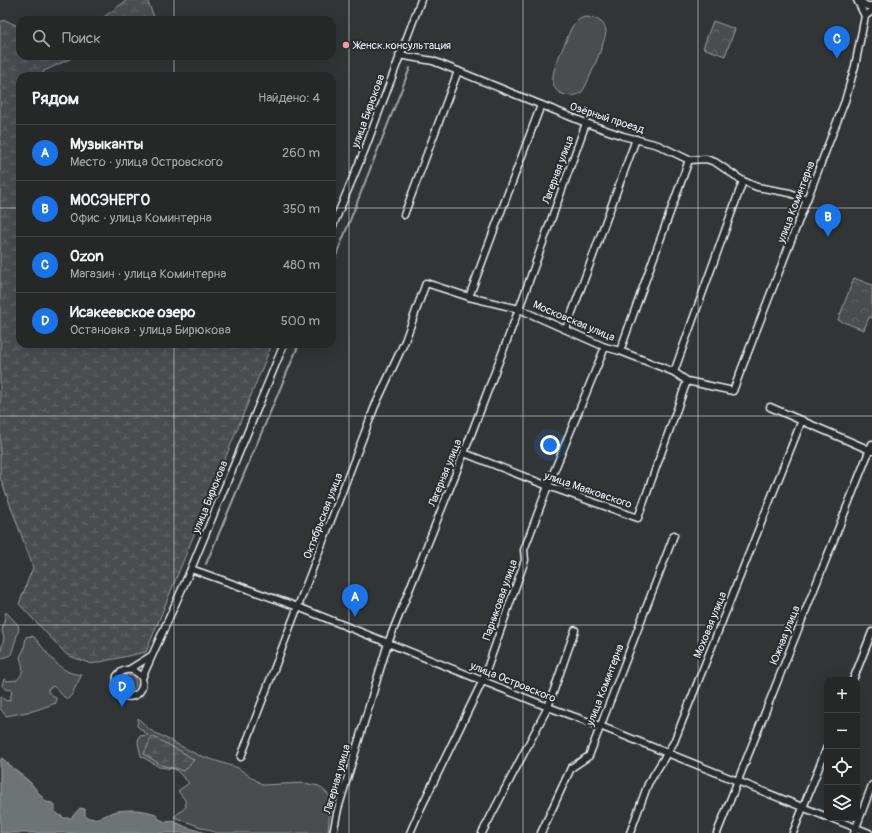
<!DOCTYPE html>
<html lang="ru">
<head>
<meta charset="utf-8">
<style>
	body { margin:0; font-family:Pangolin,sans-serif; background:#2e3030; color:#f1f3f6 }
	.controls { position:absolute; right:12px; bottom:12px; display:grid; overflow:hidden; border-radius:8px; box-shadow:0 4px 16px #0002 }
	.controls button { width:36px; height:36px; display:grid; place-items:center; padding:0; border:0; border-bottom:1px solid #424445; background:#262828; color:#f1f3f6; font:20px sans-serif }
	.you { position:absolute; left:550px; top:445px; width:14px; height:14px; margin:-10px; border:3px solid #fff; border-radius:50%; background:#1a73e8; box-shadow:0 0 0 6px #1a73e833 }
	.badge { display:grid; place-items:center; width:26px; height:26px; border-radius:50%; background:#1a73e8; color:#fff; font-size:13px; font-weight:700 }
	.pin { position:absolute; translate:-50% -33px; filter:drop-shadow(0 1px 2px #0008) }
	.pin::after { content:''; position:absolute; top:21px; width:14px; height:12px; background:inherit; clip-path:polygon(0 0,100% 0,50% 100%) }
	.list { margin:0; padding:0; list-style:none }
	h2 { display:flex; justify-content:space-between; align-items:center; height:52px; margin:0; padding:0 16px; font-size:17px }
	h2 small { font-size:13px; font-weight:400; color:#a4a6a8 }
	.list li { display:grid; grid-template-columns:26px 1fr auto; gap:12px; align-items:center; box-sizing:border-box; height:56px; padding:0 16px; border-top:1px solid #424445 }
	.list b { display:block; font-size:15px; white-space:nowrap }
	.list p { margin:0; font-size:13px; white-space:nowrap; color:#a4a6a8 }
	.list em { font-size:13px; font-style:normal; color:#a4a6a8 }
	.icon { flex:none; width:22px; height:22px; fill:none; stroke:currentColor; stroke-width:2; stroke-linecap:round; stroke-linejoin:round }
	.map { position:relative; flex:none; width:872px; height:833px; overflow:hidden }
	.search { position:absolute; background:#262828; box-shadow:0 4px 16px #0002; left:16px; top:16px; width:320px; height:44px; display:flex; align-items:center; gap:10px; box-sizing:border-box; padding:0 14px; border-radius:12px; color:#a4a6a8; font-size:15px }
	.panel { position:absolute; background:#262828; box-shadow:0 4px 16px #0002; left:16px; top:72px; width:320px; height:276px; border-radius:12px }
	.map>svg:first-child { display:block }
	.green { fill:#494d4f; stroke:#989fa4 }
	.wetland { fill:url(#wetland-marsh); stroke:#989fa4 }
	.park { fill:url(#park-crowns); stroke:#989fa4 }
	.water { fill:#6e7376; stroke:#9fa5aa }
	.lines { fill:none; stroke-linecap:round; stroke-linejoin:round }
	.stream { stroke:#9fa5aa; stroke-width:2 }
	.minor-casing { stroke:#e8f1f8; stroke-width:9 }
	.minor { stroke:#2a2d2e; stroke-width:6 }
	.grid { fill:none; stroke:#e8f1f8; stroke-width:1; stroke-opacity:0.55 }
	.poi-dot { fill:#ff9aa2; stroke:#2a2d2e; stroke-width:1.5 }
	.labels { text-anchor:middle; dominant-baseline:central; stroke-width:4; stroke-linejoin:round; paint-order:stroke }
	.poi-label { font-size:11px; fill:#e8f1f8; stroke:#2a2d2e; text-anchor:start }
	.street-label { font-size:11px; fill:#e8f1f8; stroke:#2a2d2e }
</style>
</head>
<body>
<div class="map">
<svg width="872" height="833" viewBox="0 0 872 833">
	<defs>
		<pattern id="wetland-marsh" width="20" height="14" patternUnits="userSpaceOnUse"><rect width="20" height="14" fill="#494d4f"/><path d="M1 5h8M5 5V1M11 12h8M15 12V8" fill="none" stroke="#636769"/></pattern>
		<pattern id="park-crowns" width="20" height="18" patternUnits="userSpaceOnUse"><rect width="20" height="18" fill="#494d4f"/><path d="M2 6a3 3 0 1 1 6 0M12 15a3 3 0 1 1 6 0" fill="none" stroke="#636769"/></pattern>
	</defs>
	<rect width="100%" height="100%" fill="#323536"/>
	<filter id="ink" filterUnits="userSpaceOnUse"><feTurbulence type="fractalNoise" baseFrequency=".025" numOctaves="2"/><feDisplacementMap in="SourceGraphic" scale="8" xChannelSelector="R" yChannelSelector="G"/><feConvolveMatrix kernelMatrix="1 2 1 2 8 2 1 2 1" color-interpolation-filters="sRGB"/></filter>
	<g filter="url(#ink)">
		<g class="green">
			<path d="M 585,17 C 594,17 605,21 606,31 C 607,37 586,89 581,93 C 579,94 574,96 572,96 C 568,96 564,95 560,93 C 544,83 559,58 564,45 C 568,37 570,27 577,21 C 579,19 582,18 585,17 Z"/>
			<path d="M 6,612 L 18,625 L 19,629 L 11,655 L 3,658 L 0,655 L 4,638 L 2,631 Z"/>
			<path d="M 30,636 L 34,637 C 46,650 61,677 82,674 L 72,694 L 68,699 C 62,697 59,690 53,686 L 48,689 L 48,692 L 56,698 L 56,703 L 33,711 L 6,716 L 0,708 L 0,696 L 6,701 L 10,700 L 12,690 L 5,689 L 2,685 L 4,679 L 8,681 L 17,680 C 25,672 23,667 20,657 L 24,649 L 26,637 Z"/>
			<circle cx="128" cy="683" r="8"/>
			<path d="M 138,718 L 150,730 L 198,755 L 238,768 L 263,785 L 304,783 L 319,786 L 331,797 L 333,806 L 329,819 L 328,833 L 217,833 L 174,817 L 186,807 L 185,800 L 178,791 L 189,783 L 175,769 L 159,767 L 141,756 L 138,743 L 139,736 L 148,735 L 137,726 Z"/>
		</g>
		<g class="wetland">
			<path d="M 127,0 L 147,0 L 155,19 L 100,20 Z"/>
			<path d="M 5,20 L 20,27 L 20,56 L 76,56 L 44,71 L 42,76 L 20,76 L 20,344 L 272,344 L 146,652 L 91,664 L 67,655 L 19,604 L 33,567 L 0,477 L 0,22 Z"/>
			<path d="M 152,736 L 182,752 L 194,760 L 184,771 L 161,765 L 144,754 Z"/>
		</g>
		<g class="park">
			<path d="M 713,21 L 735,29 L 725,56 L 703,48 Z"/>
			<path d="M 854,278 L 872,285 L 872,318 L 869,317 L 864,330 L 838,320 Z"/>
		</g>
		<path class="water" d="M 2,758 L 19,773 L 30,782 L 46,802 L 52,803 L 55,805 L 55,812 L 64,818 L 71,818 L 80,808 L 85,809 L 85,816 C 96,823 107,813 118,811 C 131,809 144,810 156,814 L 159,819 L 166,822 L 173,821 L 186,827 L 206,833 L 0,833 L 0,760 Z"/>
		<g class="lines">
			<g class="stream">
				<path d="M 332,266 L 410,68"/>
				<path d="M 206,564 L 299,344"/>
			</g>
			<defs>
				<g id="minor">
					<path d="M 857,0 L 865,16"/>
					<path d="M 858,0 L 867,6 L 872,6"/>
					<path d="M 865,16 L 872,11"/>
					<path d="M 399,55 L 433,61 L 586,123 L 623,136 L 658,145 L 689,160 L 706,159 L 715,162 L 743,181 L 757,187 L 790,193 L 807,200"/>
					<path d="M 404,215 L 458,71"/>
					<path d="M 332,228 L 365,149 L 421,0"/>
					<path d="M 469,297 L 541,105"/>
					<path d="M 566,329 L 636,139"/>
					<path d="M 620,351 L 689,160"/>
					<path d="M 674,372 L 743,181"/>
					<path d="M 770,407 L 872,451"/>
					<path d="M 464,453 L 548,486 L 638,518 L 687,381"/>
					<path d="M 191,569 L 298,607 L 548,707 L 600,726 L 827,817"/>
					<path d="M 130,669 L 151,656"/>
					<path d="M 142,678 C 135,668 125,667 117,676 L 116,687 C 124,704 146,697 142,678 L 191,569 L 284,344"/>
					<path d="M 853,680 L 872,632"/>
					<path d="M 241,757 L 290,627 L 375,406 L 405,341 L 426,283 L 469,297 L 519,309 L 605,347 L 620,351 L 674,372 L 687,381 L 733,391 L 845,101 L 855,66 L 865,16"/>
					<path d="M 831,818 L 869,833"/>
					<path d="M 333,833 L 338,809 L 388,643 L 464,453 L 519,309 L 586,123"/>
					<path d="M 410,833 L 420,810 L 483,680 L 525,560 L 524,550 L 548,486 L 605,347"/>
					<path d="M 482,833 L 548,707 L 575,630"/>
					<path d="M 541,833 L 571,768 L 589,756 L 674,535"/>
					<path d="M 630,833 L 648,784 L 674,742 L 802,420"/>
					<path d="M 717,833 L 872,444"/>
					<path d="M 793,833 L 827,747"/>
					<path d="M 854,833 L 872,785"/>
				</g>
			</defs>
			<use href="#minor" class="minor-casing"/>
			<use href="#minor" class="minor"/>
		</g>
	</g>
	<path class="grid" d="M 174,0 L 174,20M 349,0 L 349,833M 523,0 L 523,833M 698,0 L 698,833M 174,56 L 174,76M 0,208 L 20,208M 332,208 L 872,208M 174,344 L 174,833M 0,416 L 872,416M 0,625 L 872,625"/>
	<circle class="poi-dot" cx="346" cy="45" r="4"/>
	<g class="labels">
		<g class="poi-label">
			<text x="354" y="45">Женск.консультация</text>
		</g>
		<g class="street-label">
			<text transform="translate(368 111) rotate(-70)">улица Бирюкова</text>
			<text transform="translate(607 118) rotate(18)">Озёрный проезд</text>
			<text transform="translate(558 170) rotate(-70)">Лагерная улица</text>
			<text transform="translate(796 202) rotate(-69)">улица Коминтерна</text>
			<text transform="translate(574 321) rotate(23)">Московская улица</text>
			<text transform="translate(445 473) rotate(-68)">Лагерная улица</text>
			<text transform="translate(588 490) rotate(19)">улица Маяковского</text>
			<text transform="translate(210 497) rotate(-68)">улица Бирюкова</text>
			<text transform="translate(323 516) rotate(-69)">Октябрьская улица</text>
			<text transform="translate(500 600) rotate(-71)">Парниковая улица</text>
			<text transform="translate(710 625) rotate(-68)">Моховая улица</text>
			<text transform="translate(785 635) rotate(-68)">Южная улица</text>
			<text transform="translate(513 682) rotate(22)">улица Островского</text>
			<text transform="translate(605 685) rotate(-69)">улица Коминтерна</text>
			<text transform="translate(337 779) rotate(-74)">Лагерная улица</text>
		</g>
	</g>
</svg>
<div class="controls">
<button>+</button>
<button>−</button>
<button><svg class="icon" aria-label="locate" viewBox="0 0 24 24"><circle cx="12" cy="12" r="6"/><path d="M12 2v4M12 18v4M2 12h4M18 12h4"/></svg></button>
<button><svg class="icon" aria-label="layers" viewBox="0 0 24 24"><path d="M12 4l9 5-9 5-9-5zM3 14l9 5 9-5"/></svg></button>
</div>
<div class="you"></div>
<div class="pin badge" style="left:355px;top:617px">A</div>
<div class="pin badge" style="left:828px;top:237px">B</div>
<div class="pin badge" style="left:837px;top:59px">C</div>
<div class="pin badge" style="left:122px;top:707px">D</div>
<div class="search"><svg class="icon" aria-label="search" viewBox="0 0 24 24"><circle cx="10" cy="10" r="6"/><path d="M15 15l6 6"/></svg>Поиск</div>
<section class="panel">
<h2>Рядом<small>Найдено: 4</small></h2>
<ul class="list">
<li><span class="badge">A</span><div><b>Музыканты</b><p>Место · улица Островского</p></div><em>260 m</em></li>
<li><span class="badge">B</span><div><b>МОСЭНЕРГО</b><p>Офис · улица Коминтерна</p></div><em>350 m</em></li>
<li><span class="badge">C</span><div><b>Ozon</b><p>Магазин · улица Коминтерна</p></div><em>480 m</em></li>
<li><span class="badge">D</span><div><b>Исакеевское озеро</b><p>Остановка · улица Бирюкова</p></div><em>500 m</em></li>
</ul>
</section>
</div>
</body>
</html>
